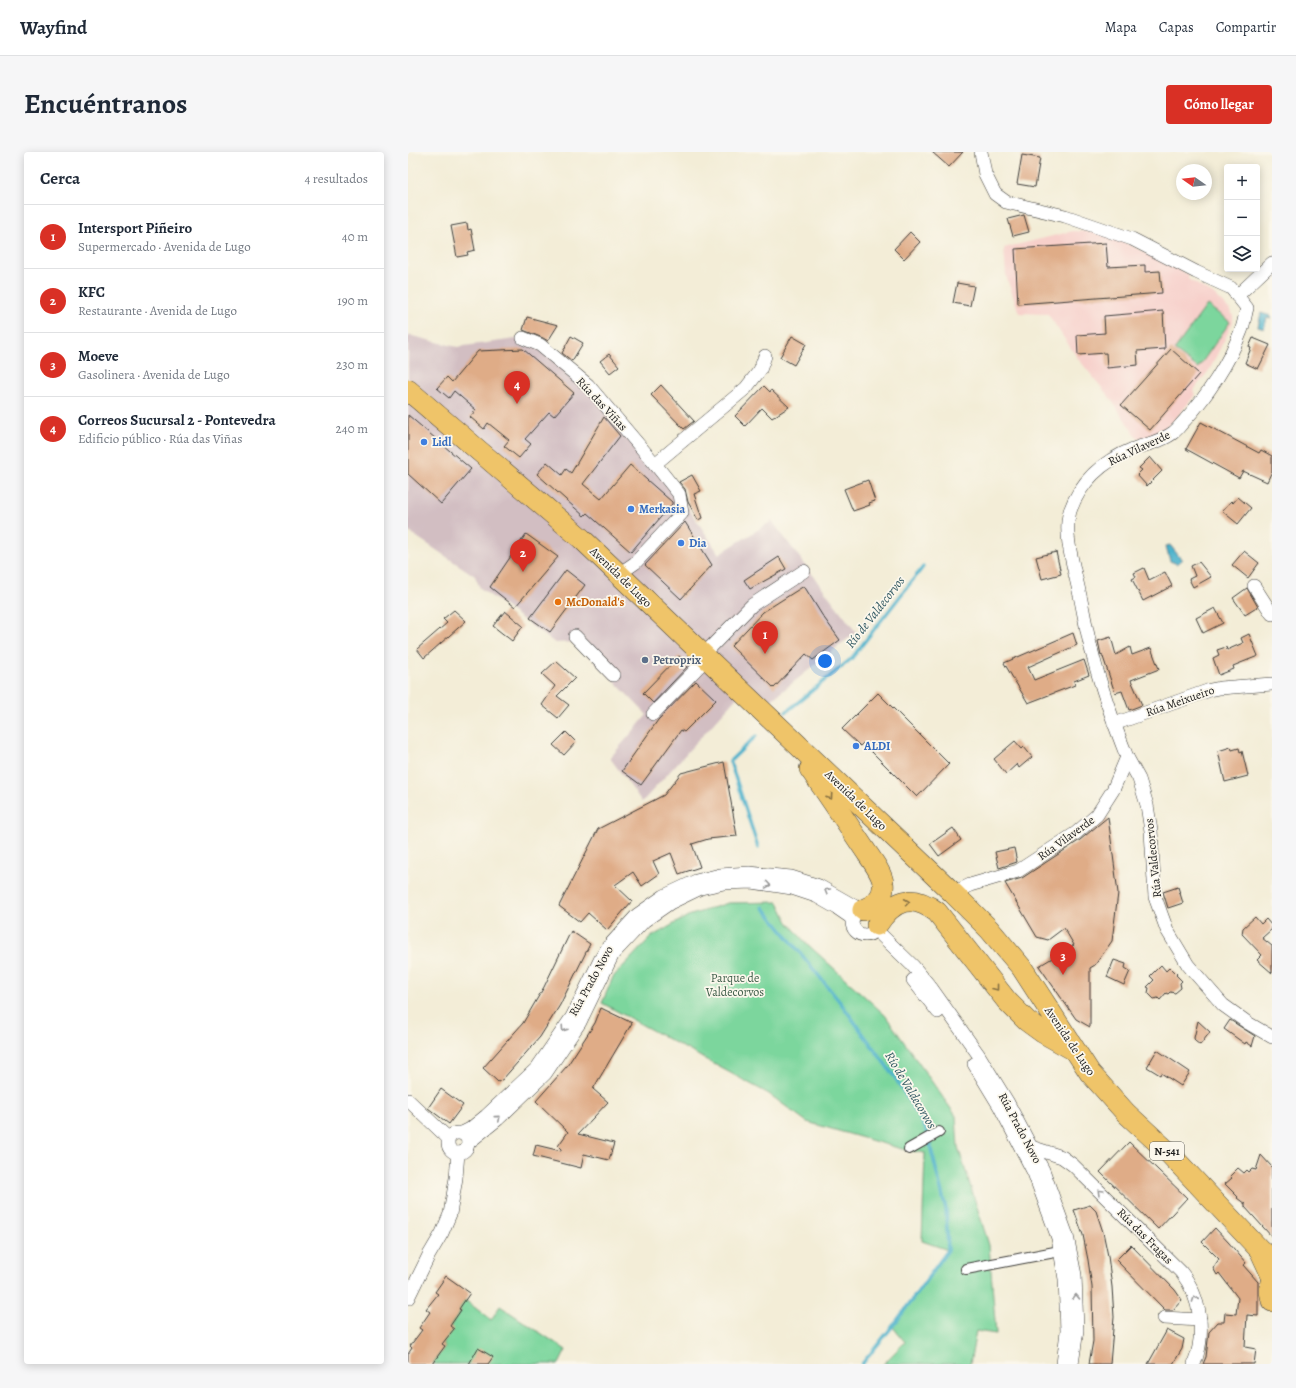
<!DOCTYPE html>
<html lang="es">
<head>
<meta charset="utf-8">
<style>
	body { margin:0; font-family:Alegreya,serif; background:#f6f6f7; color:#1f2937 }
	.controls { position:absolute; right:12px; top:12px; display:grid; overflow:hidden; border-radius:4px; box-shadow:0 2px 10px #0003 }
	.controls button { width:36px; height:36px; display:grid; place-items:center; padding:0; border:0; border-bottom:1px solid #e0e1e3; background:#fff; color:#1f2937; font:20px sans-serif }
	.compass { position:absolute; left:768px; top:12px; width:36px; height:36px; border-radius:50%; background:#fff; box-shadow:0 2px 10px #0003; rotate:284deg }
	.you { position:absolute; left:417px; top:509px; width:14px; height:14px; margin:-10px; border:3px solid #fff; border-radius:50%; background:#1a73e8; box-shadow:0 0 0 6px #1a73e833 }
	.badge { display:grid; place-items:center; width:26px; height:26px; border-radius:50%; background:#d93025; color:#fff; font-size:13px; font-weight:700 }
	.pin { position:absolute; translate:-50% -33px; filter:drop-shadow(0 1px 2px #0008) }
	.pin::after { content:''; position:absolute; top:21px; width:14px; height:12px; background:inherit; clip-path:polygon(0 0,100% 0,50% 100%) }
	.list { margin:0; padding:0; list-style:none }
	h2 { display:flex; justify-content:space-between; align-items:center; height:52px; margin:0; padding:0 16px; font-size:17px }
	h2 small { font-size:13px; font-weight:400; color:#747a83 }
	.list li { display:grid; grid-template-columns:26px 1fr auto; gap:12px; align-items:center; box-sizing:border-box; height:64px; padding:0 16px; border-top:1px solid #e0e1e3 }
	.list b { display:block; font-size:15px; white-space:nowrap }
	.list p { margin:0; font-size:13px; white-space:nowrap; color:#747a83 }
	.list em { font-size:13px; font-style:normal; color:#747a83 }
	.icon { flex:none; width:22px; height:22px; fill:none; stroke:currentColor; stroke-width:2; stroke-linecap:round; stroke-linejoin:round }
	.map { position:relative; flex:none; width:864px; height:1212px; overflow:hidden; border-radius:4px }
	header { display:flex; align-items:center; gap:24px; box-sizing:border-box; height:56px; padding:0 20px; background:#fff; border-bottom:1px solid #e0e1e3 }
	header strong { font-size:19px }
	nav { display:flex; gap:22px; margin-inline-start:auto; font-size:14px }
	.intro { display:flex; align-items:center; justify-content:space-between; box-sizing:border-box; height:96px; padding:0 24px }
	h1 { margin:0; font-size:28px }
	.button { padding:10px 18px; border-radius:4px; background:#d93025; color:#fff; font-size:14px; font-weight:700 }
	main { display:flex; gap:24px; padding:0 24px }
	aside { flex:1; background:#fff; border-radius:4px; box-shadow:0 2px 10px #0003 }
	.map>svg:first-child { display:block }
	.built { fill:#f7d0cb }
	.industrial { fill:#d2bec2 }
	.green { fill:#7cd69d; stroke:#4c795c }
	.water { fill:#4db2cc; stroke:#346774 }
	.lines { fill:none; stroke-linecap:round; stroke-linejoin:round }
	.stream { stroke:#4db2cc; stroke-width:3.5 }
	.building { fill:#dfac87 }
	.pedestrian-casing { stroke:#3c3b38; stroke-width:12 }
	.minor-casing { stroke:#3c3b38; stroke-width:14 }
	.trunk-casing { stroke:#3c3b38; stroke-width:22 }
	.pedestrian { stroke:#fff; stroke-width:10 }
	.minor { stroke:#fff; stroke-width:13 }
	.trunk { stroke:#efc469; stroke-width:21 }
	.oneway { stroke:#867042 }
	.oneway2 { stroke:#999 }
	.shop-dot { fill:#3f7fe0; stroke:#fbf7ec; stroke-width:1.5 }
	.food-dot { fill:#e8710a; stroke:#fbf7ec; stroke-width:1.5 }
	.service-dot { fill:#5c6f8a; stroke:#fbf7ec; stroke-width:1.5 }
	.labels { text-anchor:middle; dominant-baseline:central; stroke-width:3.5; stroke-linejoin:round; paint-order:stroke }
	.shield { fill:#fbf7ec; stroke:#5f5e5a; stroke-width:1 }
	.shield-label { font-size:11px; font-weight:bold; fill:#1c1c1c }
	.street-label { font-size:12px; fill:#1c1c1c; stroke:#fbf7ec }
	.shop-label { font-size:12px; font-weight:bold; fill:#366cbe; stroke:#fbf7ec; text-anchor:start }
	.food-label { font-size:12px; font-weight:bold; fill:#c56008; stroke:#fbf7ec; text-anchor:start }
	.service-label { font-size:12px; font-weight:bold; fill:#4e5e75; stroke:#fbf7ec; text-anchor:start }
	.park-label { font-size:12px; fill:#3e5d49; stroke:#fbf7ec }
	.water-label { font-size:13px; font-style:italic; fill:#305862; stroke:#fbf7ec }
</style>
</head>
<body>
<header>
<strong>Wayfind</strong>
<nav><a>Mapa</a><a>Capas</a><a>Compartir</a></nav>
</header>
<div class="intro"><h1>Encuéntranos</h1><a class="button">Cómo llegar</a></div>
<main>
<aside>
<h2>Cerca<small>4 resultados</small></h2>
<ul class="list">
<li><span class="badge">1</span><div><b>Intersport Piñeiro</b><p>Supermercado · Avenida de Lugo</p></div><em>40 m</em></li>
<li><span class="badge">2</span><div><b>KFC</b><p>Restaurante · Avenida de Lugo</p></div><em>190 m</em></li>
<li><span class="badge">3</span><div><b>Moeve</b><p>Gasolinera · Avenida de Lugo</p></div><em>230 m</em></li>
<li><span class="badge">4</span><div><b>Correos Sucursal 2 - Pontevedra</b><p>Edificio público · Rúa das Viñas</p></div><em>240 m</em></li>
</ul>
</aside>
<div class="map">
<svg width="864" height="1212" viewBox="0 0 864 1212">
	<rect width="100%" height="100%" fill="#fbf7ec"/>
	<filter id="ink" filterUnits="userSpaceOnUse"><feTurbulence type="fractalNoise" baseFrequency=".025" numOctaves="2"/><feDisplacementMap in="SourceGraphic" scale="8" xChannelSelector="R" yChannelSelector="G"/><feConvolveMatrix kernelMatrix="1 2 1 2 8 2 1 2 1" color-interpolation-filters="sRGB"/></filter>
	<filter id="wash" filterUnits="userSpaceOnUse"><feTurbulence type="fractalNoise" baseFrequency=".012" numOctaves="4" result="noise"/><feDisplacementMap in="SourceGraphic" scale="16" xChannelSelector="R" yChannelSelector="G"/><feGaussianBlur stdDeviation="0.9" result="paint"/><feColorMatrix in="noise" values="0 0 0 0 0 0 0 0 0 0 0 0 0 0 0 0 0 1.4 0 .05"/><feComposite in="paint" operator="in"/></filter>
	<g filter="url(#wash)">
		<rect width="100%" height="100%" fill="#f3edd7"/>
		<path class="built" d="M 665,79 L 697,80 L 755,110 L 757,112 L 764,114 L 781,123 L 780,127 L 805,142 L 821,157 L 825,163 L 825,170 L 802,217 L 785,239 L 787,243 L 765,270 L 751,280 L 733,288 L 727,283 L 702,246 L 668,204 L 640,162 L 611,161 L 598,124 L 596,96 Z"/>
		<path class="industrial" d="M 0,183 L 49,195 L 115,186 L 157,214 L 271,342 L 311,402 L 364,369 L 448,480 L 352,557 L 334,540 L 234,650 L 202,606 L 239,563 L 168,490 L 147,491 L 72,436 L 67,424 L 0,379 Z"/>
		<g class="green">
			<path d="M 799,153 L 822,170 L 790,216 L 766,198 Z"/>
			<path d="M 370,750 L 380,770 L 396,789 L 477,863 L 548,964 L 550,995 L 581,1093 L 588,1182 L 568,1179 L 562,1212 L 475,1212 L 497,1190 L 484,1174 L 540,1098 L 514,1089 L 517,1001 L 494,997 L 399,970 L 361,942 L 194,851 L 205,825 L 243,785 L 280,764 L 320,751 Z"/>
			<path d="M 57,1148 L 83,1168 L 92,1154 L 158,1198 L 151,1212 L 27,1212 L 25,1211 L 37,1194 L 34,1192 L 45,1177 L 42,1174 L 53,1159 L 51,1157 Z"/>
		</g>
		<g class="water">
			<path d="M 853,161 L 863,164 L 863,167 L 859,166 L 856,177 L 850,175 Z"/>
			<path d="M 762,393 L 774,408 L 769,412 L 762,409 L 758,394 Z"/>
		</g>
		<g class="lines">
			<g class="stream">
				<path d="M 378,560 L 443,507 L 515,415"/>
				<path d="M 348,584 L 322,609 L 350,695"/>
				<path d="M 355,755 L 432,850 L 488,927 L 518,977 L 538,1057 L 540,1098 L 488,1170 L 454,1212"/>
			</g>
		</g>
		<g id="blocks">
			<g class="building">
				<path d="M 524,0 L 555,0 L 541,15 Z"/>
				<path d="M 614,3 L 632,6 L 627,35 L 609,32 Z"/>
				<path d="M 616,63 L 621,80 L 605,84 L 600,67 Z"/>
				<path d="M 59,71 L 60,78 L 63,77 L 67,98 L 59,100 L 60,103 L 49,105 L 43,74 Z"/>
				<path d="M 502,80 L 512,90 L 496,107 L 486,97 Z"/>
				<path d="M 698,91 L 700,115 L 737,113 L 737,120 L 752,119 L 754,141 L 610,152 L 607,97 Z"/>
				<path d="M 549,131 L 566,134 L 562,154 L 545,151 Z"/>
				<path d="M 755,159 L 757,197 L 729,199 L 730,213 L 699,216 L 698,201 L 670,203 L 669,183 L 697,181 L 696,164 Z"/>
				<path d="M 119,165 L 150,173 L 140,189 L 135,186 L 115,178 Z"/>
				<path d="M 163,184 L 175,191 L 164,209 L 154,201 L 157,196 L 158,196 L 157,195 Z"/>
				<path d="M 384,184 L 398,192 L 386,213 L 372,205 Z"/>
				<path d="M 845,186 L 862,193 L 850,217 L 837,211 L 843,196 L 841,195 Z"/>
				<path d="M 115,197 L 166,241 L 146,264 L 141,260 L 117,287 L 123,292 L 111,306 L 96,294 L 101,288 L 80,271 L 76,277 L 62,265 L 68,258 L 46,239 L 41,246 L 29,236 L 39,225 L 44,230 L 70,199 Z"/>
				<path d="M 763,197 L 791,222 L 742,278 L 713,253 Z"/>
				<path d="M 201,202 L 211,214 L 202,221 L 192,209 Z"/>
				<path d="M 253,233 L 286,269 L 276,277 L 243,243 Z"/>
				<path d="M 356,234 L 362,240 L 363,238 L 381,255 L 364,266 L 354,256 L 337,274 L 327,264 Z"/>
				<path d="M 0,263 L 63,317 L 33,352 L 0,322 Z"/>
				<path d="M 196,265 L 212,284 L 175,332 L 193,347 L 222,313 L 264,350 L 264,352 L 223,400 L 179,361 L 176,364 L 129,322 L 139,310 L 154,323 L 158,317 L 163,321 Z"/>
				<path d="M 793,270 L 851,301 L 853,298 L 864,304 L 864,319 L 859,330 L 835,319 L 831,326 L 778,297 Z"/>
				<path d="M 742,305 L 754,319 L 739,334 L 729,323 L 734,318 L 731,316 Z"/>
				<path d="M 284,323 L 293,339 L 286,342 L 294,366 L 290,368 L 280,350 L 277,337 L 271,330 Z"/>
				<path d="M 460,328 L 467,349 L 461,351 L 462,353 L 445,359 L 436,337 Z"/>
				<path d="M 830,345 L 843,356 L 830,372 L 814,359 L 823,349 L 825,351 Z"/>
				<path d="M 277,370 L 304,413 L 273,447 L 237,413 Z"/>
				<path d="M 118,382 L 150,405 L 107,455 L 82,435 Z"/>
				<path d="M 836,399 L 851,411 L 840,426 L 824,413 Z"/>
				<path d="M 648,400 L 653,422 L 634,427 L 628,405 Z"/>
				<path d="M 371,405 L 378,417 L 342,437 L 336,428 Z"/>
				<path d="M 791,410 L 803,425 L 785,435 L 781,427 L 787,424 L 783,414 Z"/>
				<path d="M 736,416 L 741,428 L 757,420 L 764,434 L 735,449 L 724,427 L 728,425 L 726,421 Z"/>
				<path d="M 158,418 L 177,433 L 142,480 L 122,466 Z"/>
				<path d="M 396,434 L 414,463 L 432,488 L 405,508 L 398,502 L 366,536 L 323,494 L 355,460 Z"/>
				<path d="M 839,436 L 850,455 L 837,463 L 825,446 Z"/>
				<path d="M 807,456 L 815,471 L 795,481 L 788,466 Z"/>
				<path d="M 46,458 L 58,469 L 16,506 L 9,497 L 39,471 L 35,467 Z"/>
				<path d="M 97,459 L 115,474 L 104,489 L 85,474 Z"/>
				<path d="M 665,481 L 669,493 L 620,515 L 626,528 L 676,508 L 681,523 L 666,529 L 667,533 L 620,551 L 596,511 Z"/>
				<path d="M 841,482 L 850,504 L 825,514 L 826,517 L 811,523 L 805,506 L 811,503 L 809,498 L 818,495 L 819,498 L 835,491 L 833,486 Z"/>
				<path d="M 703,485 L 708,503 L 722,495 L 724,503 L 743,496 L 751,517 L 723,528 L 734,553 L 721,558 L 714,539 L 707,541 L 694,502 L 693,503 L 690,489 Z"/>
				<path d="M 271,504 L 281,513 L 245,551 L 235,541 Z"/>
				<path d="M 148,509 L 167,526 L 149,544 L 161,553 L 150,566 L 134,553 L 147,534 L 134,522 Z"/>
				<path d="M 288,529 L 308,548 L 276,580 L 273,578 L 233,633 L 214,619 L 250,568 Z"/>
				<path d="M 470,541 L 541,612 L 509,645 L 455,591 L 452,594 L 434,577 Z"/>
				<path d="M 158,580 L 168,590 L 156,603 L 145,593 Z"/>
				<path d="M 607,589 L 614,597 L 616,595 L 624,605 L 611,616 L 609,612 L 598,622 L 586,607 Z"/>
				<path d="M 823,595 L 824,598 L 831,596 L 832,600 L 834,599 L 840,624 L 817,630 L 810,599 Z"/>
				<path d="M 316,610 L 329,684 L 300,687 L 284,692 L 292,715 L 271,722 L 263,701 L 245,709 L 251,722 L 234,734 L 225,720 L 207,733 L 224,749 L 199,778 L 180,761 L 172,770 L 151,754 L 190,677 L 256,643 L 273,621 Z"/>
				<path d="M 700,665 L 710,741 L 704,789 L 687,813 L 682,816 L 682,875 L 668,867 L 631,814 L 666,793 L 656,776 L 640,788 L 629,785 L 597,731 L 614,726 L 672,688 Z"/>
				<path d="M 545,676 L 553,688 L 531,704 L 522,692 Z"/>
				<path d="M 606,696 L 609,710 L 591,716 L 587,700 Z"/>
				<path d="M 770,735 L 775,751 L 760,756 L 755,740 Z"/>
				<path d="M 847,765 L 853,772 L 858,767 L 864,774 L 864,777 L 854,786 L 864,794 L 864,821 L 849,808 L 854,803 L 834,782 L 835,776 Z"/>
				<path d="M 163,779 L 182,792 L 152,853 L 132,885 L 95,927 L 90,930 L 75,916 L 115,871 L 136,835 Z"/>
				<path d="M 706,808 L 718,812 L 717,816 L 722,819 L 716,833 L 699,825 Z"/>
				<path d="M 753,813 L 758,819 L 762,815 L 769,822 L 768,823 L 774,829 L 772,831 L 773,836 L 767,841 L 762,840 L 760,842 L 758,841 L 752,848 L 750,846 L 746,847 L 740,841 L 741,836 L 739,835 L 746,828 L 742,824 Z"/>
				<path d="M 193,856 L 224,871 L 185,937 L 200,950 L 170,982 L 206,991 L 201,1008 L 176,1002 L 173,1016 L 125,1004 L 128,993 L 153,999 L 153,997 L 150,994 L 160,980 L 128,949 L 159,914 L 187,871 Z"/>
				<path d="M 822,868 L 847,884 L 844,894 L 838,890 L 837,892 L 816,877 Z"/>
				<path d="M 790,869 L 802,880 L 792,893 L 787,889 L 786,886 Z"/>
				<path d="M 749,898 L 782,920 L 773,934 L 753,921 L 752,923 L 739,915 Z"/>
				<path d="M 33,937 L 55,953 L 41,972 L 20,956 Z"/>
				<path d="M 721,990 L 779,1046 L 750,1077 L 692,1020 Z"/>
				<path d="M 853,1003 L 864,1015 L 864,1085 L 837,1055 L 837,1052 L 829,1046 L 830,1045 L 817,1032 L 824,1026 L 822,1024 L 830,1016 L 836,1021 L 839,1018 L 841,1020 L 844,1017 L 848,1018 Z"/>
				<path d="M 682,1053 L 688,1059 L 695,1080 L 700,1104 L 704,1135 L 706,1165 L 702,1212 L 681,1212 L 685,1189 L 684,1135 L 680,1108 L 675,1083 L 666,1058 Z"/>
				<path d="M 807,1076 L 821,1091 L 838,1111 L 835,1113 L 850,1130 L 850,1164 L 839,1163 L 837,1195 L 848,1197 L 846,1212 L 795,1212 L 798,1205 L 801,1180 L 810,1170 L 816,1170 L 817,1161 L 828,1162 L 830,1146 L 811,1121 L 809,1123 L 805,1116 L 811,1107 L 794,1090 Z"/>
				<path d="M 723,1093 L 767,1138 L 774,1148 L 765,1158 L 757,1158 L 708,1108 Z"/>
				<path d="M 38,1124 L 62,1141 L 51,1157 L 53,1158 L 42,1174 L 46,1177 L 34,1192 L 37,1194 L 24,1212 L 0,1212 L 0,1202 L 4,1196 L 2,1194 L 14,1178 L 11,1176 L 22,1160 L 18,1157 L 30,1142 L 27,1140 Z"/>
				<path d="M 759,1178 L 776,1187 L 774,1197 L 765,1212 L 740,1212 Z"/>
				<path d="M 70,1196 L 85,1205 L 80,1212 L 61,1212 Z"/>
			</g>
		</g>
	</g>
	<g filter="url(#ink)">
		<use href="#blocks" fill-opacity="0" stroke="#3c3b38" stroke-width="1"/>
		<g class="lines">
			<defs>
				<g id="pedestrian">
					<path d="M 501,997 L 531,980"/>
					<path d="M 558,1117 L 652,1099"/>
				</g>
				<g id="minor">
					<path d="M 829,144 L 864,111"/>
					<path d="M 115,186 L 132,193 L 180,233 L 247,312 L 271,342 L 274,361 L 227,411 L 211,422"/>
					<path d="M 247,312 L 338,236 L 352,218 L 357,204"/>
					<path d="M 846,434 L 864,462"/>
					<path d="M 167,484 L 205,523"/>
					<path d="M 295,503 L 344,453 L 396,419"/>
					<path d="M 245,562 L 299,506"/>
					<path d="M 706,572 L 802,538 L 812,536 L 864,532"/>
					<path d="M 719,605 L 731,627 L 739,653 L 743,679 L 747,745 L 759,778 L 780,813 L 815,853 L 840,871 L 864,885"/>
					<path d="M 545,741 L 562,733 L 610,719 L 668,681 L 689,663 L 705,638 L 719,605 C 706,572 694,539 685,504 C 679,483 676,461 671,439 C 666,416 655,381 662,359 C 673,328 695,309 725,297 C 739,292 755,289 766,280 C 770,277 773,272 777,268 C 799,244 821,211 833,179 C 836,172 837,163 839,156 L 823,136 L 788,120 L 724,87 L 657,64 L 598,50 L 587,42 L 577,22 L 573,0"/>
					<circle cx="457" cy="770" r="13"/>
					<path d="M 467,777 L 505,814 L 524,837 L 570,902 L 600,951 L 635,1018 L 659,1084 L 667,1123 L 669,1178 L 664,1212"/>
					<path d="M 505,828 L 530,860"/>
					<path d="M 566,912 L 592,955 L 626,1021 L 650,1086 L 657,1127 L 659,1179 L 655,1212"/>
					<path d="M 0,948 L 40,986"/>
					<circle cx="50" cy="991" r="10"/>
					<path d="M 54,981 L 62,977 L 78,964 L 129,916 L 164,865 L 192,808 L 200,795 L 229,763 L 256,744 L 288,729 L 312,723 L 341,721 L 383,725 L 411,734 L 453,758"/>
					<path d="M 60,991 L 90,967 L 137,922 L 172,870 L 205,802 L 236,769 L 262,751 L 293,736 L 316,731 L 344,730 L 384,736 L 408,744 L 429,756 L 445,767"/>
					<path d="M 623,995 L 654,1005 L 665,1013 L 773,1120 C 793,1145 798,1182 786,1212"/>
					<path d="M 0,1146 L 21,1103 L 34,1081 L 42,1062 L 48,1026 L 50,1001"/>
					<path d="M 756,1166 L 792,1168"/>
				</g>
				<g id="trunk">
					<path d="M 0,238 L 174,387 L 545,741 L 581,777 L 614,816 L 682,921 L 718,961 L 759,999 L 852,1098 L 864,1107"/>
					<path d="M 402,617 C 421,644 439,671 457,698 C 463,707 474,721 475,731 C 477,744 467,753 455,758"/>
					<path d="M 469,773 C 486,747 504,741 529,760 L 599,849 L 619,869 L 634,880 L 666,898"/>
					<path d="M 852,1098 L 864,1124"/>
					<path d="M 864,1130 L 862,1139 L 864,1149"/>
				</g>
			</defs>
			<use href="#pedestrian" class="pedestrian-casing"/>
			<use href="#minor" class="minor-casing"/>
			<use href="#trunk" class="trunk-casing"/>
			<use href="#pedestrian" class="pedestrian"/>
			<use href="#minor" class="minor"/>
			<use href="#trunk" class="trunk"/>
		</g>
		<defs><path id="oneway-chevron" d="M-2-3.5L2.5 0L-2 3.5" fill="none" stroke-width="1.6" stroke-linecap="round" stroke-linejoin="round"/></defs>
		<g class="oneway">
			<use href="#oneway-chevron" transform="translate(422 645) rotate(55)"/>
			<use href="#oneway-chevron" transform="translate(499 750) rotate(-8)"/>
			<use href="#oneway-chevron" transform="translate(588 836) rotate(52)"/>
		</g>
		<g class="oneway2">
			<use href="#oneway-chevron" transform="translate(360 733) rotate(9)"/>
			<use href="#oneway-chevron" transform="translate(419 739) rotate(-150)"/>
			<use href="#oneway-chevron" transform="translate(156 877) rotate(124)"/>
			<use href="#oneway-chevron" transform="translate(90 966) rotate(-41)"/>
			<use href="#oneway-chevron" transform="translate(692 1040) rotate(-135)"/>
			<use href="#oneway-chevron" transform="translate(668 1145) rotate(-92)"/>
			<use href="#oneway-chevron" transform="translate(787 1147) rotate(-110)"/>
		</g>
	</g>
	<g class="shop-dot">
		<circle cx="16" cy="290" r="4"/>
		<circle cx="223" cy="357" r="4"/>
		<circle cx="273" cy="391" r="4"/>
		<circle cx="448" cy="594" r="4"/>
	</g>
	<circle class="food-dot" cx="150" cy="450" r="4"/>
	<circle class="service-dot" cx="237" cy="508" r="4"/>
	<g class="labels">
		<rect class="shield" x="742" y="990" width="34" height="18" rx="3"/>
		<g class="shield-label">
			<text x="759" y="999">N-541</text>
		</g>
		<g class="street-label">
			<text transform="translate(194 252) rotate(47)">Rúa das Viñas</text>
			<text transform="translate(731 296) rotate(-25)">Rúa Vilaverde</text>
			<text transform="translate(213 425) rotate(44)">Avenida de Lugo</text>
			<text transform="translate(772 549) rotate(-19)">Rúa Meixueiro</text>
			<text transform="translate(448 648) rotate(44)">Avenida de Lugo</text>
			<text transform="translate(658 686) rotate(-36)">Rúa Vilaverde</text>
			<text transform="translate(745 706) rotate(-96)">Rúa Valdecorvos</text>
			<text transform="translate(183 829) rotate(-61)">Rúa Prado Novo</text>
			<text transform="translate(662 889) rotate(56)">Avenida de Lugo</text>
			<text transform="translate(612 976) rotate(62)">Rúa Prado Novo</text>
			<text transform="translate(737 1084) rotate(45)">Rúa das Fragas</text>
		</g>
		<g class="shop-label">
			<text x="24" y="290">Lidl</text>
			<text x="231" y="357">Merkasia</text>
			<text x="281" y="391">Dia</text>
			<text x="456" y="594">ALDI</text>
		</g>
		<g class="food-label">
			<text x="158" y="450">McDonald's</text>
		</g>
		<g class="service-label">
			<text x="245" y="508">Petroprix</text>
		</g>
		<g class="park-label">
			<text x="327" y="826">Parque de<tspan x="327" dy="14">Valdecorvos</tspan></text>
		</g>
		<g class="water-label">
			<text transform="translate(467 460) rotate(-52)">Río de Valdecorvos</text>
			<text transform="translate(503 938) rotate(59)">Río de Valdecorvos</text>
		</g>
	</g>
</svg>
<div class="controls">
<button>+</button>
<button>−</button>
<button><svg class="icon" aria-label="layers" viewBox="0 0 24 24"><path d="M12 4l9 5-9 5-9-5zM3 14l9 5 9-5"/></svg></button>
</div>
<svg class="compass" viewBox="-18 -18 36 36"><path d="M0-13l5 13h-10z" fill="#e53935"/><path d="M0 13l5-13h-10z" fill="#747a83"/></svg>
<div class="you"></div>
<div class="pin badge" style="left:357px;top:502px">1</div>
<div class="pin badge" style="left:115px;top:420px">2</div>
<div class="pin badge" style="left:655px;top:823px">3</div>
<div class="pin badge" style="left:109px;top:252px">4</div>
</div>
</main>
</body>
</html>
